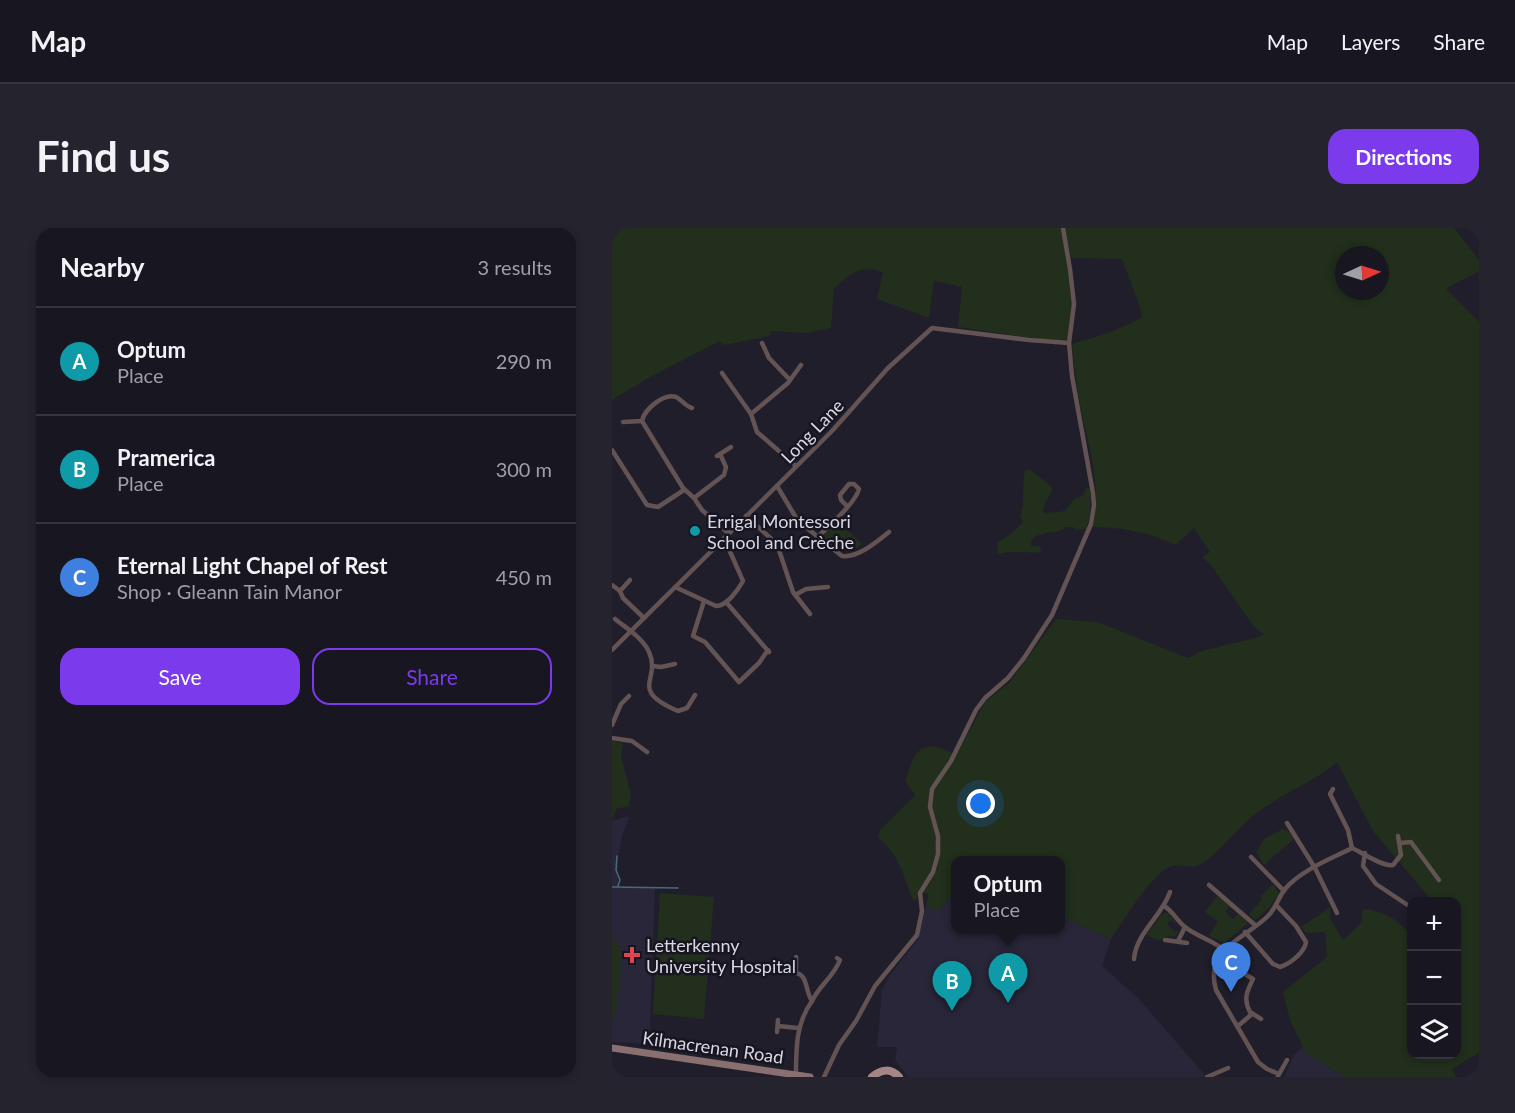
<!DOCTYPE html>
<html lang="en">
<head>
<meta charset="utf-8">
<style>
	body { margin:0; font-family:Lato,sans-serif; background:#25232d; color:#f1f3f6 }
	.controls { position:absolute; right:18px; bottom:18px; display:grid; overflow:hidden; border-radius:12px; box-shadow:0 3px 9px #0003 }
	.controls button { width:54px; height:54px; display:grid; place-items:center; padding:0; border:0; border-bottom:2px solid #36353e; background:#181620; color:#f1f3f6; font:30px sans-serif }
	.compass { position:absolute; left:723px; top:18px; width:54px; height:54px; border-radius:50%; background:#181620; box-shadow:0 3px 9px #0003; rotate:86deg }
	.you { position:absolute; left:369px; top:576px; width:21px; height:21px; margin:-15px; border:4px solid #fff; border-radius:50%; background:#1a73e8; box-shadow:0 0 0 9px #1a73e833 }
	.badge { display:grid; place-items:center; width:39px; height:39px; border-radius:50%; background:#7c3aed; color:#fff; font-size:20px; font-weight:700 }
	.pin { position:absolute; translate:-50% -50px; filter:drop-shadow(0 2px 3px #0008) }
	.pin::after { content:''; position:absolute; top:32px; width:21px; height:18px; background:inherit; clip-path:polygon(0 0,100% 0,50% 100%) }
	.popup { position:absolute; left:339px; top:628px; width:114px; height:78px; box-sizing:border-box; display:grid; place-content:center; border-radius:12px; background:#181620; filter:drop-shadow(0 2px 4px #0005); font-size:20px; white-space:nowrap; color:#9f9fa5 }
	.popup b { font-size:22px; color:#f1f3f6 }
	.popup::after { content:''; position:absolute; left:50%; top:100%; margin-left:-12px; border:12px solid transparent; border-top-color:#181620 }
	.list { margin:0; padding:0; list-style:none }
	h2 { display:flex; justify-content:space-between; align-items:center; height:78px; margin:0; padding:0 24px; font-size:26px }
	h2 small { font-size:20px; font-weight:400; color:#9f9fa5 }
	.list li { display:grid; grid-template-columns:39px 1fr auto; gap:18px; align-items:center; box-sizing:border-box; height:108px; padding:0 24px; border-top:2px solid #36353e }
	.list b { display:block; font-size:22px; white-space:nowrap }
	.list p { margin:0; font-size:20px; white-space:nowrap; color:#9f9fa5 }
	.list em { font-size:20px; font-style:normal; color:#9f9fa5 }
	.actions { display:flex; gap:12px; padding:18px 24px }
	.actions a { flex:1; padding:14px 0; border:2px solid #7c3aed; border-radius:18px; text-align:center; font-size:21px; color:#7c3aed }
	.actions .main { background:#7c3aed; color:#fff }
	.icon { flex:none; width:33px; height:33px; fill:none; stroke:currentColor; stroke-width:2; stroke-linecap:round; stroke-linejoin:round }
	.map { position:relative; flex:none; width:867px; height:849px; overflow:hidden; border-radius:18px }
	header { display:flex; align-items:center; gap:36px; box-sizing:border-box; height:84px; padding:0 30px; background:#181620; border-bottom:2px solid #36353e }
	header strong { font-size:28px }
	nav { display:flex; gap:33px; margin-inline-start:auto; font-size:21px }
	.intro { display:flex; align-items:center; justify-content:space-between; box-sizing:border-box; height:144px; padding:0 36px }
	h1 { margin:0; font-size:42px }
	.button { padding:15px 27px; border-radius:18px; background:#7c3aed; color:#fff; font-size:21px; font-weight:700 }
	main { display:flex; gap:36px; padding:0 36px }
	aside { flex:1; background:#181620; border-radius:18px; box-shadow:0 3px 9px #0003 }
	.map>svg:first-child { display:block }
	.built { fill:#282638 }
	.green { fill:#212f1c; fill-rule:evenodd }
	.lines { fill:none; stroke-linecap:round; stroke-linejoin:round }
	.stream { stroke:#496a7d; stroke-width:1.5 }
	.minor { stroke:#635353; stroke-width:4.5 }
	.secondary { stroke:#896f6f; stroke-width:7 }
	.primary { stroke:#a68585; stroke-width:8 }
	.culture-dot { fill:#0f9aa8; stroke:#171521; stroke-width:2 }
	.health-dot { fill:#e0444e; stroke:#171521; stroke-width:2 }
	.labels { text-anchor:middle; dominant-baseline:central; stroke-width:5; stroke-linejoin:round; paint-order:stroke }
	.street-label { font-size:18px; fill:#d9d8e1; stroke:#171521 }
	.poi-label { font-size:18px; fill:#d9d8e1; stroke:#171521; text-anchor:start }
</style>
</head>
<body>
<header>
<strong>Map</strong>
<nav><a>Map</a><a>Layers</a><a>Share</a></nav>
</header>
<div class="intro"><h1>Find us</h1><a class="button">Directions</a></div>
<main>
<aside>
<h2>Nearby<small>3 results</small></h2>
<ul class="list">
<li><span class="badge" style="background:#0f9aa8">A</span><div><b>Optum</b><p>Place</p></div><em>290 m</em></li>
<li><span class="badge" style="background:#0f9aa8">B</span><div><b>Pramerica</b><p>Place</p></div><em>300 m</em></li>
<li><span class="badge" style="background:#3f7fe0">C</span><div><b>Eternal Light Chapel of Rest</b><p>Shop · Gleann Tain Manor</p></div><em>450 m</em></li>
</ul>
<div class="actions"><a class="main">Save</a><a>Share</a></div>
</aside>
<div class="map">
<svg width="867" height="849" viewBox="0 0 867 849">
	<rect width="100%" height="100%" fill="#201e2b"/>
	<g class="built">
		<path d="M 18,588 L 10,607 L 6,633 L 6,652 L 8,660 L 43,660 L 38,794 L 39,815 L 35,816 L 0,814 L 0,593 Z"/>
		<path d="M 343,665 L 344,702 L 390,702 L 396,707 L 401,702 L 448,702 L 449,689 L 499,711 L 490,738 L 526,770 L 593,847 L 590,849 L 296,849 L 283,832 L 285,819 L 265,819 L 270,762 L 278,747 L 306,711 L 314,677 L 325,683 Z"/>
		<path d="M 691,818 L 694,825 L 732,849 L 672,849 L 682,827 Z"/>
	</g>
	<g class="green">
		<path d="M 0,0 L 449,0 L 456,37 L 460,78 L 456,111 L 441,113 L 346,99 L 350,59 L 322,53 L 317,90 L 265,71 L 271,44 C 248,37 238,45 222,61 L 219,100 L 194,105 L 159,103 L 157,108 L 112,117 L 108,113 L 38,149 L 0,172 Z"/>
		<path d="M 453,0 L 842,0 L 867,32 L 867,43 L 834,61 L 867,94 L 867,825 L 840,841 L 844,849 L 732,849 L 694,825 L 678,792 L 671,764 L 715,729 L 713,704 L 694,705 L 689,699 L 718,679 L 718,690 L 731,712 L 750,694 L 750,683 L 752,681 C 770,684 781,688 794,702 L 799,697 L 800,826 L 844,826 L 844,674 L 820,673 L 761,603 L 725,534 C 698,558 661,568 634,594 C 622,605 601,631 587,637 C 579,640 568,636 560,638 C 541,643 510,695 499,711 L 449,689 L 448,632 L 344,632 L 343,665 L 325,684 L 314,677 L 317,667 L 311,664 L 326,639 L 323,638 L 310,657 L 305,671 L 301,672 C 290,646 289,629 266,610 L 268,602 L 303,567 L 293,553 C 297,547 296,541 299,535 C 310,511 325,518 344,527 L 373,474 L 397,455 L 444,391 L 486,394 L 576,430 L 590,423 L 647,409 L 652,406 L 642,399 L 599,337 L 590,329 L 598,324 L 582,300 L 563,317 C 534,303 512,300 480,299 C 492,258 474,212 467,171 C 464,153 462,134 460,116 L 499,104 L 530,90 L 528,79 L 510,31 L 459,30 ZM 732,27 L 768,27 L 768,63 L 732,63 Z"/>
		<path d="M 417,241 L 440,259 C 440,268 431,274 431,283 L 434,285 L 453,283 L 462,271 L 471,267 L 474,260 L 478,260 C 479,275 479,287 474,301 L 464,302 L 461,299 L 454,299 C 444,308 431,301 419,312 L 419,318 L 427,318 L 430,324 C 415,326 399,321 386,327 L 385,315 L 400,305 L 411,294 L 408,288 C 414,274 409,257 413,243 Z"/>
		<path d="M 226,293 L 250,316 L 240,323 L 230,324 L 212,309 L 213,305 Z"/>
		<path d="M 0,513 L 11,515 L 9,529 L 19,566 L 17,578 L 4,581 L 0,592 Z"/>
		<path d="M 671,601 L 677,604 L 682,611 L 652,637 L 644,624 L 653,610 Z"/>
		<path d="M 661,656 L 667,665 L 658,679 L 643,692 L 637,686 L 650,672 L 648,669 Z"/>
		<path d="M 48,665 L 102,669 L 92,791 L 41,786 Z"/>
		<path d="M 605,668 L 625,683 L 624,685 L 617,679 L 613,684 L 621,691 L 627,685 L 636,695 L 612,715 L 597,708 L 606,693 L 593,684 Z"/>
		<path d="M 551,685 L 556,685 L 567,698 L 559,692 L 555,696 L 563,704 L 567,700 L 564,708 L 553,709 L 548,713 L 534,707 Z"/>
		<path d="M 0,710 L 7,719 L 10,731 L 2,799 L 1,798 L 2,789 L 0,788 Z"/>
	</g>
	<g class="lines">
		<g class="stream">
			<path d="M 5,628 L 4,642 L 8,652 L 6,658"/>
			<path d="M 0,659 L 66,660"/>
		</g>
		<g class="minor">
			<path d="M 150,115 L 157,130 L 178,152"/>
			<path d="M 110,145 L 139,186 L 176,155 L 189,137"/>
			<path d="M 80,180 C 73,178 70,172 64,169 C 51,165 32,182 30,193 L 71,260 L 82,270 L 90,282 L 116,305"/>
			<path d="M 139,186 L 145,204 L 184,238"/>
			<path d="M 11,194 L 30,193"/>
			<path d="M 0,222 L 35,277 L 46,279 L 72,262"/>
			<path d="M 105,228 L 119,219"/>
			<path d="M 165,258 L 186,293 L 230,328 C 246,330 266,313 277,304"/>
			<path d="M 82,270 L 112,247 L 114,239 L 108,226"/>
			<path d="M 134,288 L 165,316 L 181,364 L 198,386"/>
			<path d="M 206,309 C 217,297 243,276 247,261 L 242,256 L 237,256 L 228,267 L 229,272 L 235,278"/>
			<path d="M 0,357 L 8,363 L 11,370 L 32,390"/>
			<path d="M 63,359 L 104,378 C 115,378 126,362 131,353 L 112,310"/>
			<path d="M 8,363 L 18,352"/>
			<path d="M 183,367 L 194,361 L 216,359"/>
			<path d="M 92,373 L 81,408 L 93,414 L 127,454 L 147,435 L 156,422"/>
			<path d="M 114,374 L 157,424"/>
			<path d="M 3,391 C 14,400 31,410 37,424 C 50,452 15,461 66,483 L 75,480 L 83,467"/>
			<path d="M 0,422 L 220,203 L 276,140 L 320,100 L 417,112 L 457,115"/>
			<path d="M 40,438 L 49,439 L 63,436"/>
			<path d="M 0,497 L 9,476 L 17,468"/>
			<path d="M 0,510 L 20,513 L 35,524"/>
			<path d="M 721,561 L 718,566 L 736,602 L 740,620"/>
			<path d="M 675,595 L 703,640 L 725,685"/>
			<path d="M 788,615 L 799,614 L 827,652"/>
			<path d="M 753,625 L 751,638 L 764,656 L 800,680"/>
			<path d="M 639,629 L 672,663"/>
			<path d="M 597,657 L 643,697"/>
			<path d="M 552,678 C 561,683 565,693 573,699 C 584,708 600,712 612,722"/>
			<path d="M 633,704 L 661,736 L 668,739 C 678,736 693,724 694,714 L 684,698 L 665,678"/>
			<path d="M 553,712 L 575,715"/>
			<path d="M 566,713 L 573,699"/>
			<path d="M 522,731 C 524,705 550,688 558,664"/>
			<path d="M 615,742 L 618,737 L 641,751 C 635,763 631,771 638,784 L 649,791"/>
			<path d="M 200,773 C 208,756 221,750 228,732 L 225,730"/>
			<path d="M 166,798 L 186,800"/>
			<path d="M 626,798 L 640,786"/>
			<path d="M 165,804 L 166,792"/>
			<path d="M 667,846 L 655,841 L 646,834 L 604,762 C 592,720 633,711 656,688 C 664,680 666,670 673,661 C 689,642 719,631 740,620 C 751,625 771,639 781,637 L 789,627 L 786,608"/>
			<path d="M 184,847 C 184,820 184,795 200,773 C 193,763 196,747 184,745 L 184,729"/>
			<path d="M 666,848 L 675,832"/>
			<path d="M 212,849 L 227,817 L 244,793 L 263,758 L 305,707 L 310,683 L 308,665 L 321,644 L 326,626 L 326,608 L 318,579 L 320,561 L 339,533 L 364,482 L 373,470 L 396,450 L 412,430 L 440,387 L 479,296 L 482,277 L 481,265 L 460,148 L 457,115 L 462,76 L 458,41 L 451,0"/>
			<path d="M 595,849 L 616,840"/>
		</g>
		<path class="secondary" d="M 0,820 L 198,849"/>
		<path class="primary" d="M 260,849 C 269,841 279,840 287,849"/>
	</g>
	<circle class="culture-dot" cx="83" cy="303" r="6"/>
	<path class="health-dot" d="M17 718h6v6h6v6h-6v6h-6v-6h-6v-6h6z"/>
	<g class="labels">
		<g class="street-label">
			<text transform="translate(200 203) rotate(-46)">Long Lane</text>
			<text transform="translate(101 819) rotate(8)">Kilmacrenan Road</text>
		</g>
		<g class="poi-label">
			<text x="95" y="293">Errigal Montessori<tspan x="95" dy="21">School and Crèche</tspan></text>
			<text x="34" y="717">Letterkenny<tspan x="34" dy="21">University Hospital</tspan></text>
		</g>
	</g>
</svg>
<div class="controls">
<button>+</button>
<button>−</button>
<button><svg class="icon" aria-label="layers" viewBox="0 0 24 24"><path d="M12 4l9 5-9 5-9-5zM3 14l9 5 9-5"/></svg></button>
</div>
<svg class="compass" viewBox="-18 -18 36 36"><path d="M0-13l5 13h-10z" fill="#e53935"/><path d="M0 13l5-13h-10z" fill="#9f9fa5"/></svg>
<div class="you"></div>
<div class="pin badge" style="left:396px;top:775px;background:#0f9aa8">A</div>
<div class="popup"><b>Optum</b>Place</div>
<div class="pin badge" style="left:340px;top:783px;background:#0f9aa8">B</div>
<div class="pin badge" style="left:619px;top:764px;background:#3f7fe0">C</div>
</div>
</main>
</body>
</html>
